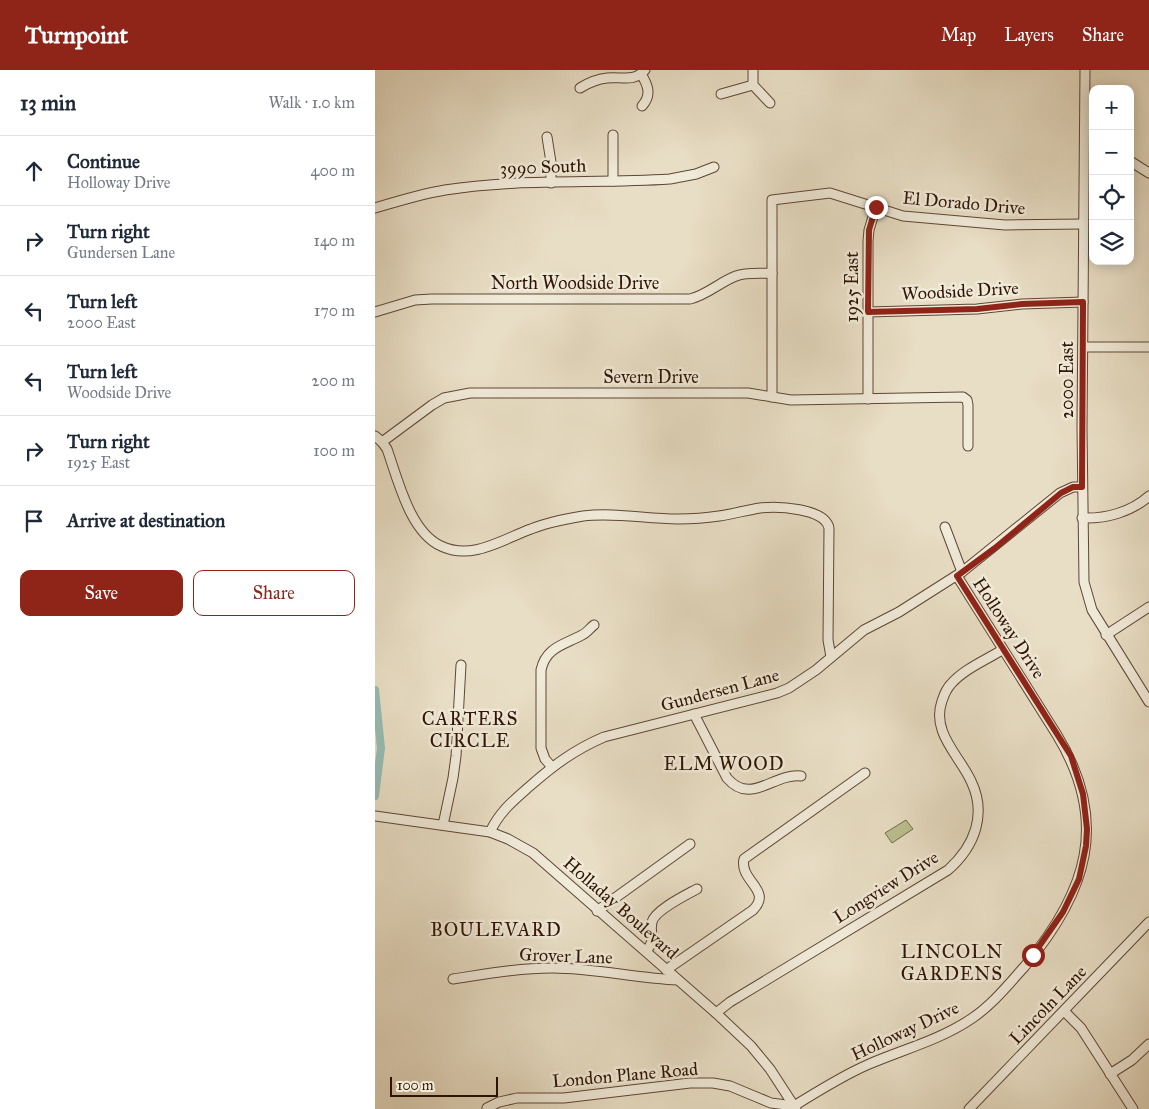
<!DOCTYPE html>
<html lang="en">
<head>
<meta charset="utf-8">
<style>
	body { margin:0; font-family:"IM FELL Great Primer",serif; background:#f2f2f3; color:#1f2937 }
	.controls { position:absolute; right:15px; top:15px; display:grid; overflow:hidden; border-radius:10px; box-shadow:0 2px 12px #0003 }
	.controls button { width:45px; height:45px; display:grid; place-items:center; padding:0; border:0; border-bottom:1px solid #e0e1e3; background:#fff; color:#1f2937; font:25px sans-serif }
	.scale { position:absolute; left:15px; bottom:12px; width:108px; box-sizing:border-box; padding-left:5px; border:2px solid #301403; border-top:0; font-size:14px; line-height:18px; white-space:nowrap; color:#301403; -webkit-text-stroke:4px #f0ead9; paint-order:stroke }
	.stop { position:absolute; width:15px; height:15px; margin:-11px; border:4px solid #8f2418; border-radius:50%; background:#fff }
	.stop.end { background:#8f2418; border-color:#fff; box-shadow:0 1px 5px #0008 }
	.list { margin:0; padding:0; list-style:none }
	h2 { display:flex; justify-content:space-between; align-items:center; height:65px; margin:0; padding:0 20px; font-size:21px }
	h2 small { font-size:16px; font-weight:400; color:#747a83 }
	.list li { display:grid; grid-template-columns:32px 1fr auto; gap:15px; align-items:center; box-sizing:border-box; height:70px; padding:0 20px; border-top:1px solid #e0e1e3 }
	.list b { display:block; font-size:19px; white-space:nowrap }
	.list p { margin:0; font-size:16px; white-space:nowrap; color:#747a83 }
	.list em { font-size:16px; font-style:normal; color:#747a83 }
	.actions { display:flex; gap:10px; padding:15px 20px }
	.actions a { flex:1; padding:11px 0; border:1px solid #8f2418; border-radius:10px; text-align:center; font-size:18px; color:#8f2418 }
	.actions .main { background:#8f2418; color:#fff }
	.icon { flex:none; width:28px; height:28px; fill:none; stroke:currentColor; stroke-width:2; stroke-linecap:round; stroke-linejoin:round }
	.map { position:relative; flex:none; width:774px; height:1039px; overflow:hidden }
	header { display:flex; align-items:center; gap:30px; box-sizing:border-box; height:70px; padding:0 25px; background:#8f2418; color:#fff }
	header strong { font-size:24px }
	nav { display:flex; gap:28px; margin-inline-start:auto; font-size:18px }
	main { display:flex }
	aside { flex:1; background:#fff }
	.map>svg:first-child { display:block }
	.green { fill:#bbc091; stroke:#766a4a }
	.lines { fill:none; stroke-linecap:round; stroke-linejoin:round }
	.canal { stroke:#97bcb4; stroke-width:8 }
	.minor-casing { stroke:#5e4634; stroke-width:11 }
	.minor { stroke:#f0ead9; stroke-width:9 }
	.route { stroke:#8f2418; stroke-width:6 }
	.labels { text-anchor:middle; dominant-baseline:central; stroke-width:5; stroke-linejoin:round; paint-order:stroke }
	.street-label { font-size:18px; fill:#301403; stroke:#f0ead9 }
	.neighbourhood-label { font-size:19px; letter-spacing:1px; fill:#301403; stroke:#f0ead9 }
</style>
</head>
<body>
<header>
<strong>Turnpoint</strong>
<nav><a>Map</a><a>Layers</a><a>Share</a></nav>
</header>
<main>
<aside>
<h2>13 min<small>Walk · 1.0 km</small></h2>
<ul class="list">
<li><svg class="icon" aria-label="ahead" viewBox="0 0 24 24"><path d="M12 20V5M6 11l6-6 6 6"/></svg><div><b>Continue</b><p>Holloway Drive</p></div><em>400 m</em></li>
<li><svg class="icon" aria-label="right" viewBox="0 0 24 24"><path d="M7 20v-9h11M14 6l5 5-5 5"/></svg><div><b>Turn right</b><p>Gundersen Lane</p></div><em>140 m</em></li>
<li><svg class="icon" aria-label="left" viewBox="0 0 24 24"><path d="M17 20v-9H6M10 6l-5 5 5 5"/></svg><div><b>Turn left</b><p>2000 East</p></div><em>170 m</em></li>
<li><svg class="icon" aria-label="left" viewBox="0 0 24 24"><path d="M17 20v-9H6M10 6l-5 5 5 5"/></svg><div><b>Turn left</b><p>Woodside Drive</p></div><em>200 m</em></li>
<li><svg class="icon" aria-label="right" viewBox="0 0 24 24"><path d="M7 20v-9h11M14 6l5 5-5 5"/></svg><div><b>Turn right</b><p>1925 East</p></div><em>100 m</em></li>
<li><svg class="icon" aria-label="arrive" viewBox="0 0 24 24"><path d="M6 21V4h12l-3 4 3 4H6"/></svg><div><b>Arrive at destination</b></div></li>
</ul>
<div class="actions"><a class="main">Save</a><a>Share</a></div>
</aside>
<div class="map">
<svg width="774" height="1039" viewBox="0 0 774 1039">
	<rect width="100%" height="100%" fill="#e8dec5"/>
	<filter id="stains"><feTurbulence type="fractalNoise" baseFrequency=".004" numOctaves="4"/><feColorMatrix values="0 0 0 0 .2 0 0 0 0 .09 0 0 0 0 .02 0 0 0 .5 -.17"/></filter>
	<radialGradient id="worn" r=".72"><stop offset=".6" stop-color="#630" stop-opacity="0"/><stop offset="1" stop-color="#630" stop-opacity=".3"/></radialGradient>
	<path class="green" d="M 531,750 L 538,759 L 517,773 L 510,763 Z"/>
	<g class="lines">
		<path class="canal" d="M 0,620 L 6,678 L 0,726"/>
		<defs>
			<g id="minor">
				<path d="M 378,0 L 378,15 L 395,33"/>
				<path d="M 710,0 L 707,358 L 709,512 L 717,540 L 774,632"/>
				<path d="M 266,4 C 273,15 277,25 267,36"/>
				<path d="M 205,18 C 213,13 222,9 232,8 C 246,6 258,13 270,0"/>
				<path d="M 346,24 L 378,15"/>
				<path d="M 172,67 L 176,92 L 176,113"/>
				<path d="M 755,91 L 774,103"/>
				<path d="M 238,111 L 238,65"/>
				<path d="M 0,138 C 23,131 46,124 70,120 C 144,108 221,114 295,109 L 321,104 L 339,97"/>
				<path d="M 0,242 L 40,230 L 57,229 L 315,229 C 332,225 345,212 361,206 C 372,202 385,204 397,203"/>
				<path d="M 493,242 L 602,239 L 647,234 L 708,232"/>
				<path d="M 708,277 L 774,277"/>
				<path d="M 397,327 L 397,130 L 455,123 L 528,146 L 630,155 L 708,154"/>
				<path d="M 493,329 L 493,171 L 494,160 L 501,137"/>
				<path d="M 0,366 L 7,372 L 12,379 C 23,410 35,462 66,476 C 97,491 128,469 156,459 C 173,452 190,449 208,446 C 240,442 271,449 303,449 C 317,449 331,448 344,446 C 358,444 372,440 385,438 C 402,436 450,438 454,458 L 453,570 L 456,587"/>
				<path d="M 7,372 L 57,335 L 69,328 L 95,323 L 373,323 L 416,330 L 588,327 L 592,330 L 593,335 L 593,376"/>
				<path d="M 707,448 C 731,449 756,442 774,426"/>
				<path d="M 570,457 L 587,502"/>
				<path d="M 731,565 L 774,537"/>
				<path d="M 319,644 L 352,708 C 376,736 398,703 426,706"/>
				<path d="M 177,697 L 170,689 L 166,678 L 166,600 C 171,577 189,575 207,565 C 212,563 215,558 219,555"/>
				<path d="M 0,746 L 115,762 L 133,769 L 158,783 L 341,943 L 376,976 L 395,999 L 421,1039"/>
				<path d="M 68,755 L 78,708 L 81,686 L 86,595"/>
				<path d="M 115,762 C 125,741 138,731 155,716 C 179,695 199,680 229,667 L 402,623 L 414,618 L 441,600 L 489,560 L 524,542 L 587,502 L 685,423 L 698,417 L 707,417"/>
				<path d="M 222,841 L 315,774"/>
				<path d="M 271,881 C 282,869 274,865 277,852 C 280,840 311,825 322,819"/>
				<path d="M 291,900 L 378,840 C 398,820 364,811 369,789 L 490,703"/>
				<path d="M 78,909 C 111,904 144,898 177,898 C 219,898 261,908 303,910"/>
				<path d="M 689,941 L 706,958 L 758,1039"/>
				<path d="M 341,943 L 355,932 L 573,800 C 600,776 612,744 596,711 C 584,685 556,662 567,631 C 569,625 572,618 576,614 C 589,599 611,590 627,580"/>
				<path d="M 735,1004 L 757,990 L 774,974"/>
				<path d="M 419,1036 C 443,1021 467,1006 492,995 C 526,980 565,970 596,949 C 617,935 633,915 650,896 C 712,822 735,752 682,665 L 582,506"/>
				<path d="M 112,1038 L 124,1032 L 142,1028 L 189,1028 L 315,1013 L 338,1013 L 355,1016 L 396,1033 L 419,1036"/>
				<path d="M 594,1039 L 774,852"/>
			</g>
		</defs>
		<use href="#minor" class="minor-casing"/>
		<use href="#minor" class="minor"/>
	</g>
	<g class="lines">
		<path class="route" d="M 501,137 L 494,160 L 493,242 L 602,239 L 647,234 L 708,232 L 707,417 L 698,417 L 686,423 L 620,478 L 582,506 L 696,686 L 708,724 L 712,759 L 711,776 L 704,809 L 688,842 L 658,885"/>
	</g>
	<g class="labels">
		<g class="street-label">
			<text transform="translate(168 97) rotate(-2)">3990 South</text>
			<text transform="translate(589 133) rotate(5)">El Dorado Drive</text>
			<text x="200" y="213">North Woodside Drive</text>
			<text transform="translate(477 217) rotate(-90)">1925 East</text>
			<text transform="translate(585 221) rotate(-3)">Woodside Drive</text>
			<text x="276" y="307">Severn Drive</text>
			<text transform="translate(692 310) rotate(-90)">2000 East</text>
			<text transform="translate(634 558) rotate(57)">Holloway Drive</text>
			<text transform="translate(345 620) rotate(-15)">Gundersen Lane</text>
			<text transform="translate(511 817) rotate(-32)">Longview Drive</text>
			<text transform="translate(246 838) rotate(41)">Holladay Boulevard</text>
			<text transform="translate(191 886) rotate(2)">Grover Lane</text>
			<text transform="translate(673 935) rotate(-46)">Lincoln Lane</text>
			<text transform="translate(530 961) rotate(-25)">Holloway Drive</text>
			<text transform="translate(250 1005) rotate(-5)">London Plane Road</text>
		</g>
		<g class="neighbourhood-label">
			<text x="95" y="648">CARTERS<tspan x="95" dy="22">CIRCLE</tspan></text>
			<text x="349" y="693">ELM WOOD</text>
			<text x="121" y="859">BOULEVARD</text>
			<text x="577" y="881">LINCOLN<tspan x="577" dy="22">GARDENS</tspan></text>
		</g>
	</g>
	<rect width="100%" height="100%" filter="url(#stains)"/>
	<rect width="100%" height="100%" fill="url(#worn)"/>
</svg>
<div class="controls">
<button>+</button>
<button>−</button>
<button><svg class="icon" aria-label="locate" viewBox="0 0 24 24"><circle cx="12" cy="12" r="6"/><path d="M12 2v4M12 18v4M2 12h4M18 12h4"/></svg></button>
<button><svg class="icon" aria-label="layers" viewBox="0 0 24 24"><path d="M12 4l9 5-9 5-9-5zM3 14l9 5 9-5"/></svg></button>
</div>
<div class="scale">100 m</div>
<div class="stop" style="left:658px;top:885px"></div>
<div class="stop end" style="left:501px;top:137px"></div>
</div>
</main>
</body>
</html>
